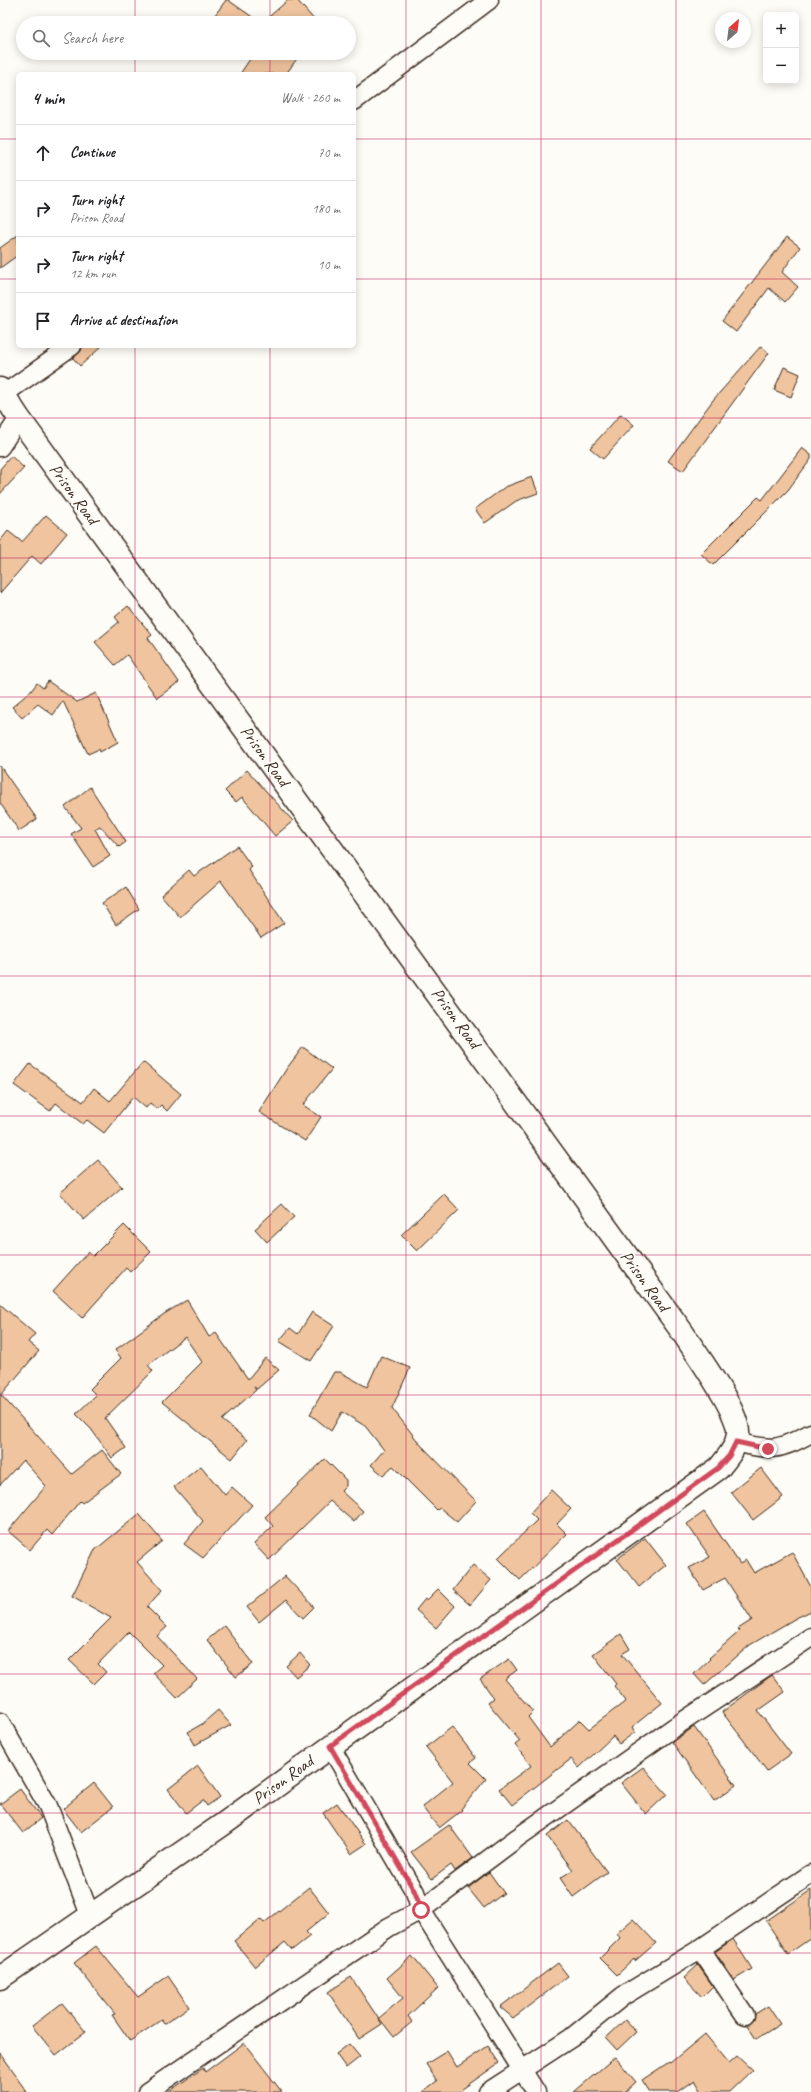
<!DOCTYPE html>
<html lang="en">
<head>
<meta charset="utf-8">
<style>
	body { margin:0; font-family:Caveat,sans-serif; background:#f2f2f2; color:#202124 }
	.controls { position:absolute; right:12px; top:12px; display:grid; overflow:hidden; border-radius:6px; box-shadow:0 2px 10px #0003 }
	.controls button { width:36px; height:36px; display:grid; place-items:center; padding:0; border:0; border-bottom:1px solid #e0e0e0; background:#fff; color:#202124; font:20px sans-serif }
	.compass { position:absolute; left:715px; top:12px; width:36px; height:36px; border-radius:50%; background:#fff; box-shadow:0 2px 10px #0003; rotate:28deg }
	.stop { position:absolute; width:12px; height:12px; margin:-9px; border:3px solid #d1495b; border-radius:50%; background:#fff }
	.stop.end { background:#d1495b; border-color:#fff; box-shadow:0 1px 4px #0008 }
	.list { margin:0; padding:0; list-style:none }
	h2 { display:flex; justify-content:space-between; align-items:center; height:52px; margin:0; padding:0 16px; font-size:17px }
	h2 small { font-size:13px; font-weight:400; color:#757577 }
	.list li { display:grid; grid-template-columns:26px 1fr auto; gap:12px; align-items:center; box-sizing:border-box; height:56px; padding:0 16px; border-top:1px solid #e0e0e0 }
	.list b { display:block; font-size:15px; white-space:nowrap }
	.list p { margin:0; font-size:13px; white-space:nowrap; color:#757577 }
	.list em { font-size:13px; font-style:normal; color:#757577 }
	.icon { flex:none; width:22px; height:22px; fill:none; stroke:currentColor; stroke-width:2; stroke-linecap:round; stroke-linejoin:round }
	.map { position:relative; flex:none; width:811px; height:2092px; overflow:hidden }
	.search { position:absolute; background:#fff; box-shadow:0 2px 10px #0003; left:16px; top:16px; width:340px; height:44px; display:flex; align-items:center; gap:10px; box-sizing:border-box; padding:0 14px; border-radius:22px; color:#757577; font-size:15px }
	.panel { position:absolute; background:#fff; box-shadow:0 2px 10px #0003; left:16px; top:72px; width:340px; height:276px; border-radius:6px }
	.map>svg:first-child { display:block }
	.building { fill:#efc49e; stroke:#3b2a1e }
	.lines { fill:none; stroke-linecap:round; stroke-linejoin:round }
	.minor-casing { stroke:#3b2a1e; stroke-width:21 }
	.tertiary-casing { stroke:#3b2a1e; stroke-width:25 }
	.minor { stroke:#fdfcf7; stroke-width:18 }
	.tertiary { stroke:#fdfcf7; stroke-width:22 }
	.route { stroke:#d1495b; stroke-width:5 }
	.grid { fill:none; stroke:#c2185b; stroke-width:1; stroke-opacity:0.55 }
	.labels { text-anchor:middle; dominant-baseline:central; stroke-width:4; stroke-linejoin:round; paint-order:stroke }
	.street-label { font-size:17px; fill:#3b2a1e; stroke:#fdfcf7 }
</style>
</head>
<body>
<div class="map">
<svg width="811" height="2092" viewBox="0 0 811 2092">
	<rect width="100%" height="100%" fill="#fdfcf7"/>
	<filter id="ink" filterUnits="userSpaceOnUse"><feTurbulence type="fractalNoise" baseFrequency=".025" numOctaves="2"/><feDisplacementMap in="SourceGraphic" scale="8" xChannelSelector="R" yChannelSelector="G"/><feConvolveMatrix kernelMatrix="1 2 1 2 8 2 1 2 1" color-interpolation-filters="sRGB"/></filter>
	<g filter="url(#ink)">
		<g class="building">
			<path d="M 226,0 L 228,0 L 261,23 L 209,23 Z"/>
			<path d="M 288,0 L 297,0 L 317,23 L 262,23 Z"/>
			<path d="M 254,53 L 301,53 L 286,74 L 240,74 Z"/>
			<path d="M 18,235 L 18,255 L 0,268 L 0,248 Z"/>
			<path d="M 787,237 L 800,247 L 782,272 L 798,287 L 785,302 L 769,288 L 736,332 L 722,321 Z"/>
			<path d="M 82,346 L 102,346 L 80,366 L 73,358 L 81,351 Z"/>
			<path d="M 761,346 L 769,353 L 683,471 L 668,461 L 713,400 Z"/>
			<path d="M 784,367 L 800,374 L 791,397 L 774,390 Z"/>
			<path d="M 621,414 L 634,425 L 603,459 L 590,448 Z"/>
			<path d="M 802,448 L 811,455 L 811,459 L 788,490 L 713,565 L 701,554 L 758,497 L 762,500 Z"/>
			<path d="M 11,456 L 24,468 L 0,494 L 0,469 Z"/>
			<path d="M 532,477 L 538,493 L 516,501 L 485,523 L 475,509 L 505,487 Z"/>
			<path d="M 46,515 L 67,533 L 41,564 L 32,556 L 0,593 L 0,541 L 8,531 L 22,542 Z"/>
			<path d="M 128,606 L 152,635 L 148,638 L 179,682 L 157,698 L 127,655 L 115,665 L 95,642 L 119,622 L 115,617 Z"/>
			<path d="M 48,681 L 77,702 L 96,693 L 118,742 L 100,752 L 99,749 L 88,754 L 63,701 L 53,715 L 38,704 L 22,718 L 12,707 L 31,691 L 37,683 L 43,688 Z"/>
			<path d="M 0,766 L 37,819 L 19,831 L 0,803 Z"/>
			<path d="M 247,770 L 293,821 L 275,836 L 242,797 L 236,802 L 225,791 Z"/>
			<path d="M 90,787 L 126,842 L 119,847 L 100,826 L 95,829 L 110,856 L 93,867 L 71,834 L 81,828 L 65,807 Z"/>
			<path d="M 237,846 L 252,867 L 249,870 L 284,923 L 261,938 L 221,881 L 180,917 L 161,895 L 189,870 L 194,876 Z"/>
			<path d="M 126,887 L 139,909 L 116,925 L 102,903 Z"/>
			<path d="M 303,1047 L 332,1069 L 303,1105 L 321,1117 L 305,1141 L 259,1112 L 287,1068 Z"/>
			<path d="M 143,1062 L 181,1094 L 167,1111 L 161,1105 L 157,1109 L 150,1103 L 146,1108 L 133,1097 L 104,1133 L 87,1120 L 83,1124 L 56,1103 L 50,1111 L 14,1085 L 30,1064 L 83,1102 L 94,1088 L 110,1101 Z"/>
			<path d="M 98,1160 L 122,1187 L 84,1220 L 60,1193 Z"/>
			<path d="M 444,1194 L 459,1210 L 417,1251 L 401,1235 Z"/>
			<path d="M 282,1204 L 294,1217 L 267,1242 L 255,1229 Z"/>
			<path d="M 124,1225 L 151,1252 L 130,1272 L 126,1268 L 82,1318 L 53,1291 L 88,1252 L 93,1256 Z"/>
			<path d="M 187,1300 L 209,1337 L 216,1333 L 248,1379 L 265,1358 L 279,1370 L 257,1389 L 254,1387 L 256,1390 L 222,1420 L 247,1440 L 232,1459 L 162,1402 L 202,1362 L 185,1337 L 148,1365 L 153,1371 L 105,1418 L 126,1448 L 112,1458 L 91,1429 L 76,1414 L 96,1395 L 90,1389 L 121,1358 L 115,1350 L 164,1314 Z"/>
			<path d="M 0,1304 L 35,1334 L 28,1342 L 39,1351 L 1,1395 L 72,1474 L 102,1450 L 121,1474 L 82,1503 L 80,1501 L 52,1535 L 47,1530 L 30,1550 L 8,1531 L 46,1486 L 23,1460 L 0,1485 Z"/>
			<path d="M 312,1312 L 334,1326 L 311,1361 L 279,1341 L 290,1328 L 298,1334 Z"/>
			<path d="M 381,1356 L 410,1368 L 392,1408 L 420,1444 L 476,1501 L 457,1522 L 440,1508 L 437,1510 L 393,1466 L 383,1475 L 371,1465 L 384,1450 L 365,1426 L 342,1412 L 331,1431 L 310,1414 L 334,1372 L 340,1372 L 367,1387 Z"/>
			<path d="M 325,1459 L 346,1480 L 346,1486 L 341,1491 L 363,1511 L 354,1522 L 330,1501 L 269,1560 L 254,1544 L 273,1526 L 265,1517 Z"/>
			<path d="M 201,1466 L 225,1495 L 232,1487 L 252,1505 L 203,1558 L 184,1544 L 203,1521 L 174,1487 Z"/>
			<path d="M 761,1468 L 783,1497 L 753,1520 L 731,1492 Z"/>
			<path d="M 551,1490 L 571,1509 L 557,1524 L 567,1534 L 520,1580 L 498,1558 L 537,1520 L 530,1513 Z"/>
			<path d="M 704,1512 L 740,1564 L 746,1560 L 754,1573 L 792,1552 L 811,1587 L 811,1611 L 796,1618 L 750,1645 L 704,1685 L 694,1674 L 710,1659 L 709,1658 L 740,1631 L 738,1629 L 752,1620 L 725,1578 L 703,1590 L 689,1568 L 710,1557 L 687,1524 Z"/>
			<path d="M 139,1514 L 162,1541 L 137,1562 L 162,1590 L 147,1607 L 167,1627 L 157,1636 L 197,1679 L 177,1698 L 153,1673 L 162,1665 L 129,1632 L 98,1664 L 106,1672 L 94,1684 L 69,1660 L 111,1618 L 72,1596 L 95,1550 Z"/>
			<path d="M 645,1538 L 666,1565 L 639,1587 L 617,1559 Z"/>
			<path d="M 473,1565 L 491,1580 L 470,1605 L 453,1590 Z"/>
			<path d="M 285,1576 L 314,1607 L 303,1618 L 286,1600 L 259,1622 L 247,1607 Z"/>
			<path d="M 438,1589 L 455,1606 L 436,1628 L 416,1610 L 425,1599 L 427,1600 Z"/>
			<path d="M 224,1626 L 253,1664 L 236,1677 L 207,1640 Z"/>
			<path d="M 621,1634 L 630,1649 L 622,1654 L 662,1703 L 632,1727 L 635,1732 L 619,1744 L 613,1736 L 579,1768 L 571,1759 L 512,1805 L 499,1789 L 531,1766 L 515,1745 L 520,1741 L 488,1703 L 494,1698 L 480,1679 L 509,1659 L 517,1670 L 505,1679 L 533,1712 L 528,1717 L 550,1747 L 580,1720 L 589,1729 L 626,1701 L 614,1686 L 616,1684 L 593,1654 Z"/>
			<path d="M 300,1653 L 310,1665 L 296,1677 L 286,1666 Z"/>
			<path d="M 772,1675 L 785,1692 L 758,1711 L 791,1754 L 767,1771 L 722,1712 Z"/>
			<path d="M 218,1710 L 231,1725 L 195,1745 L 188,1732 L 202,1724 Z"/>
			<path d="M 452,1727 L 476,1758 L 470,1763 L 486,1779 L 461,1809 L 462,1810 L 439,1828 L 422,1807 L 453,1782 L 426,1747 Z"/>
			<path d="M 694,1727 L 736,1785 L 714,1801 L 672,1742 Z"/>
			<path d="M 198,1766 L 220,1797 L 207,1806 L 203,1800 L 186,1813 L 168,1789 Z"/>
			<path d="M 643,1767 L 667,1794 L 646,1814 L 621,1783 Z"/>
			<path d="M 94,1783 L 113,1807 L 81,1832 L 63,1809 Z"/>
			<path d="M 20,1789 L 41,1818 L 23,1833 L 0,1804 Z"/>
			<path d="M 337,1803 L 366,1844 L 351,1854 L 323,1813 Z"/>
			<path d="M 568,1820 L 607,1872 L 573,1897 L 560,1878 L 573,1870 L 547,1836 Z"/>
			<path d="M 449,1825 L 473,1858 L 455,1871 L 451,1865 L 432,1879 L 411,1852 Z"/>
			<path d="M 489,1872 L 504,1893 L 484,1908 L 468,1888 Z"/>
			<path d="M 309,1887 L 329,1913 L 306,1932 L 310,1936 L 292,1950 L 285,1942 L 255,1967 L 234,1941 L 260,1919 L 264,1923 Z"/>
			<path d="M 811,1890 L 811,1938 L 788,1954 L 766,1921 Z"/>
			<path d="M 633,1919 L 656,1943 L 635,1961 L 634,1959 L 617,1975 L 600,1958 L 620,1938 L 617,1933 Z"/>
			<path d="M 733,1939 L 752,1969 L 734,1980 L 715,1952 Z"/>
			<path d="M 96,1946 L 138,1997 L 168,1976 L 189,2007 L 164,2024 L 161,2020 L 130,2041 L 112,2015 L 115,2014 L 74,1963 Z"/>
			<path d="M 412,1956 L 438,1988 L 408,2016 L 412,2022 L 394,2037 L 379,2018 L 403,1998 L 387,1978 Z"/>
			<path d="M 558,1963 L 568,1976 L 513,2018 L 500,2007 Z"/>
			<path d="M 698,1965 L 713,1986 L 702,1997 L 684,1978 Z"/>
			<path d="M 351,1977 L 382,2024 L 359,2039 L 328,1992 Z"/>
			<path d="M 62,2003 L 86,2032 L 56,2055 L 32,2026 Z"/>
			<path d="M 768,2006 L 780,2024 L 756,2039 L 747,2025 L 754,2020 L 755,2014 Z"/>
			<path d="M 625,2020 L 636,2032 L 617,2050 L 606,2038 Z"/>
			<path d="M 705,2034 L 729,2063 L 737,2056 L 752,2070 L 729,2092 L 702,2092 L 695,2080 L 678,2092 L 650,2092 L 642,2080 L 669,2062 L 670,2063 Z"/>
			<path d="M 244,2043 L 282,2092 L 168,2092 L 203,2068 L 205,2072 Z"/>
			<path d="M 349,2044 L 360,2057 L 346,2068 L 336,2054 Z"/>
			<path d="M 488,2046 L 499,2063 L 458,2092 L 422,2092 L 437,2081 L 426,2064 L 447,2051 L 457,2067 Z"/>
			<path d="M 0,2053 L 17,2076 L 16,2077 L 27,2092 L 0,2092 Z"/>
			<path d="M 615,2057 L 636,2082 L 625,2092 L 574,2092 Z"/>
		</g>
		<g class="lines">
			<defs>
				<g id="minor">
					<path d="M 354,101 L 489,0"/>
					<path d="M 4,394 L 72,346"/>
					<path d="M 0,447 L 19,418"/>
					<path d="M 736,1442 C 772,1451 778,1451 811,1433"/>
					<path d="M 0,1722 L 48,1806 L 90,1915"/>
					<path d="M 330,1746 L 415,1892 L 421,1910 L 536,2092"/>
					<path d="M 700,1949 L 745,2015"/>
					<path d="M 147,2092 L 389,1927 L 421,1910 L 517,1838 L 673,1728 L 811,1637"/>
					<path d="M 488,2092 L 571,2038 L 623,1996 L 700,1949 L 811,1874"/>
				</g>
				<path id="tertiary" d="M 0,389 L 19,418 L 683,1333 C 696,1354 739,1411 738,1433 C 737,1447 727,1458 719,1468 L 222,1825 L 0,1978"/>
			</defs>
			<use href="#minor" class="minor-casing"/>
			<use href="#tertiary" class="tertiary-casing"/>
			<use href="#minor" class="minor"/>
			<use href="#tertiary" class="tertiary"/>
		</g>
	</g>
	<g class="lines" filter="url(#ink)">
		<path class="route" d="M 421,1910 L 415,1892 L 330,1746 L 718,1468 L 729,1456 L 736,1442 L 768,1449"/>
	</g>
	<path class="grid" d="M 135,0 L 135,23M 270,0 L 270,23M 406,0 L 406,2092M 541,0 L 541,2092M 676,0 L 676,2092M 135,53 L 135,74M 270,53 L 270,74M 0,139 L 18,139M 354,139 L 811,139M 0,279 L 18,279M 354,279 L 811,279M 135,346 L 135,2092M 270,346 L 270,2092M 0,418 L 811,418M 0,558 L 811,558M 0,697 L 811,697M 0,837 L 811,837M 0,976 L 811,976M 0,1116 L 811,1116M 0,1255 L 811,1255M 0,1395 L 811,1395M 0,1534 L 811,1534M 0,1674 L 811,1674M 0,1813 L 811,1813M 0,1953 L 811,1953"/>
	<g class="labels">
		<g class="street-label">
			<text transform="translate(74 494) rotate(54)">Prison Road</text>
			<text transform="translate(265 756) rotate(54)">Prison Road</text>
			<text transform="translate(456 1018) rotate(54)">Prison Road</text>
			<text transform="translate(645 1281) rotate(54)">Prison Road</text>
			<text transform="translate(283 1780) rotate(-36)">Prison Road</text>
		</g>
	</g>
</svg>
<div class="controls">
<button>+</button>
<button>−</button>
</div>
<svg class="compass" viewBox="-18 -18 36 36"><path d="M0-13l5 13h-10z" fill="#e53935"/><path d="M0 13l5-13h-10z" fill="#757577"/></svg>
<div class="stop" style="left:421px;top:1910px"></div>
<div class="stop end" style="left:768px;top:1449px"></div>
<div class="search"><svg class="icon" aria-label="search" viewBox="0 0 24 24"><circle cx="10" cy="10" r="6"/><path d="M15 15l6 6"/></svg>Search here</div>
<section class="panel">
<h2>4 min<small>Walk · 260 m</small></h2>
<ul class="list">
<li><svg class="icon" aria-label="ahead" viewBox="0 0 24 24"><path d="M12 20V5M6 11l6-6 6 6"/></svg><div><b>Continue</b></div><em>70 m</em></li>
<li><svg class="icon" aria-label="right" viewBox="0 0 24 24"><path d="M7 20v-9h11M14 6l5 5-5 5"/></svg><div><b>Turn right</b><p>Prison Road</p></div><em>180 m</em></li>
<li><svg class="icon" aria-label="right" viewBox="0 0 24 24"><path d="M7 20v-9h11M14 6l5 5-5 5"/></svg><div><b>Turn right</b><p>12 km run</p></div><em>10 m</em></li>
<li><svg class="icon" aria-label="arrive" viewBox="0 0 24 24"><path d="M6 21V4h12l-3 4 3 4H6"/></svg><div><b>Arrive at destination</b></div></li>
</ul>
</section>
</div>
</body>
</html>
